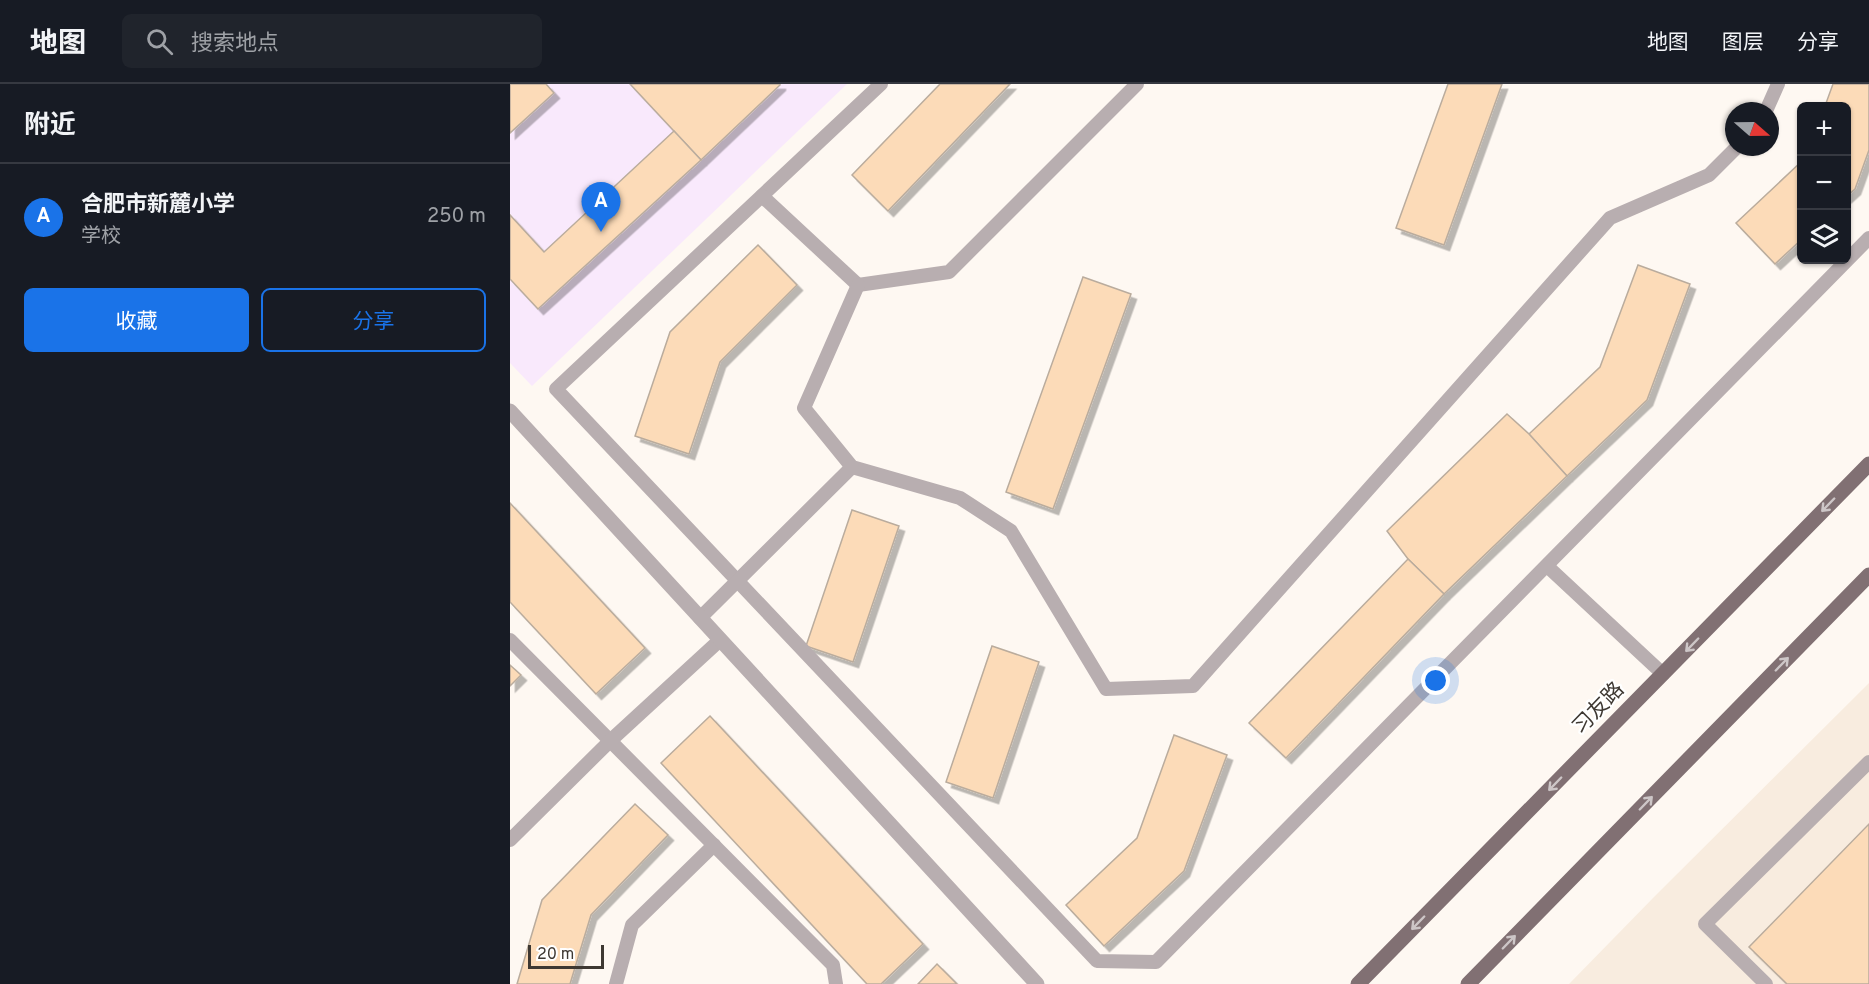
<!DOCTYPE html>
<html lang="zh">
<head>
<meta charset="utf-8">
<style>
	body { margin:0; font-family:Overpass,"Noto Sans SC",sans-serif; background:#20242c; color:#f1f3f6 }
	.controls { position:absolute; right:18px; top:18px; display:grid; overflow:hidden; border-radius:9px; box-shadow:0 2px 4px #0004 }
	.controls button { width:54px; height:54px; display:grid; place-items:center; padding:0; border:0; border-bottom:2px solid #363941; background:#171b24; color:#f1f3f6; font:30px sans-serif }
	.compass { position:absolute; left:1215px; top:18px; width:54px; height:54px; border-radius:50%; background:#171b24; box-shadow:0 2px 4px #0004; rotate:110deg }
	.scale { position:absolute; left:18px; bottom:15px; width:76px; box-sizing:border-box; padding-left:6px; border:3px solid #3e3832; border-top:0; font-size:16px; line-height:21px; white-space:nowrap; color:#3e3832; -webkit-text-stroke:4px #fff; paint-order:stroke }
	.you { position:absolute; left:926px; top:597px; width:21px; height:21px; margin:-15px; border:4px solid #fff; border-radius:50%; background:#1a73e8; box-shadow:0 0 0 9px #1a73e833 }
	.badge { display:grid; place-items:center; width:39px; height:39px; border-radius:50%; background:#1a73e8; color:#fff; font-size:20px; font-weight:700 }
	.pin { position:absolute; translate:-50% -50px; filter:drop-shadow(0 2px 3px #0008) }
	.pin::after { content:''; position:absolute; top:32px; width:21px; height:18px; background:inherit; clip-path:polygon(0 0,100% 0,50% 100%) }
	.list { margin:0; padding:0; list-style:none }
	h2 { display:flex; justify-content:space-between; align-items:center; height:78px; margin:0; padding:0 24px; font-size:26px }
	h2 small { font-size:20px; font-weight:400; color:#9ea1a6 }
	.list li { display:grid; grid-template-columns:39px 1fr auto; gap:18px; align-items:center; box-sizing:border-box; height:108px; padding:0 24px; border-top:2px solid #363941 }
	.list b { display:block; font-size:22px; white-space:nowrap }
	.list p { margin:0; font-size:20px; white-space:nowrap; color:#9ea1a6 }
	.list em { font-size:20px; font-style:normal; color:#9ea1a6 }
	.actions { display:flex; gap:12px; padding:18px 24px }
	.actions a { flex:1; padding:14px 0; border:2px solid #1a73e8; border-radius:9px; text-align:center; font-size:21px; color:#1a73e8 }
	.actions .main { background:#1a73e8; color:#fff }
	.icon { flex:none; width:33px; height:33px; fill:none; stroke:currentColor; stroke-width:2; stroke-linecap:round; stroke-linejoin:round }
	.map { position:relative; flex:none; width:1359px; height:900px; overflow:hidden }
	header { display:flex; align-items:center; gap:36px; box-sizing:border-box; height:84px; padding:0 30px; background:#171b24; border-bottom:2px solid #363941 }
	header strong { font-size:28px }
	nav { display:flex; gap:33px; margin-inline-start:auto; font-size:21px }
	.search { width:420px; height:54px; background:#20242c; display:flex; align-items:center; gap:15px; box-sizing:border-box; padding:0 21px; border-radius:9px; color:#9ea1a6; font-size:22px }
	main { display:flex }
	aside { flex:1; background:#171b24 }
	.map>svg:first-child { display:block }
	.built { fill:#f8ecdf }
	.education { fill:#f9e9fc }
	.building { fill:#fcdbb8; stroke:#baac9d; stroke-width:1.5; filter:url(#shadow) }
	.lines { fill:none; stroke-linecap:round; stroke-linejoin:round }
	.lane { stroke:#b8aeb0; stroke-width:14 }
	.street { stroke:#b8aeb0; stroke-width:15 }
	.primary { stroke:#817073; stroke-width:15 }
	.oneway { stroke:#cdc6c7 }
	.labels { text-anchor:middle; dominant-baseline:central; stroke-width:4.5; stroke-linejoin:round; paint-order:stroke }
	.street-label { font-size:21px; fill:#3e3832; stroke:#fff }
</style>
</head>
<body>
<header>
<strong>地图</strong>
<div class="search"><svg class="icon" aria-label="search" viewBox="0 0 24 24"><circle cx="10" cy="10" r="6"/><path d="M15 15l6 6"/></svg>搜索地点</div>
<nav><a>地图</a><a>图层</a><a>分享</a></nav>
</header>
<main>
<aside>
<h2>附近<small></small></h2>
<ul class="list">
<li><span class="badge">A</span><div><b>合肥市新麓小学</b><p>学校</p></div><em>250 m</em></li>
</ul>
<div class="actions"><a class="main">收藏</a><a>分享</a></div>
</aside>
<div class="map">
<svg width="1359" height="900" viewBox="0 0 1359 900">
	<defs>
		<filter id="shadow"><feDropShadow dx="5.5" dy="5.5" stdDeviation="0" flood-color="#0004"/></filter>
	</defs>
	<rect width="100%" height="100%" fill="#fef8f2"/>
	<path class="built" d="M 1359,599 L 1359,900 L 1059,900 L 1144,813 Z"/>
	<path class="education" d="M 0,0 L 337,0 L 22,302 L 0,279 Z"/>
	<g class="building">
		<path d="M 0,0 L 36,0 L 44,9 L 0,49 Z"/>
		<path d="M 120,0 L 270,0 L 270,1 L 191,76 Z"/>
		<path d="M 430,0 L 500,0 L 378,127 L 342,91 Z"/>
		<path d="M 938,0 L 992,0 L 934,161 L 886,144 Z"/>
		<path d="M 1323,0 L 1359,0 L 1359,66 L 1345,105 L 1336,113 L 1336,22 L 1315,22 Z"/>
		<path d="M 164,47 L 191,76 L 28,225 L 0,195 L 0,131 L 34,168 Z"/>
		<path d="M 1292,77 L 1292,155 L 1265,180 L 1226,139 Z"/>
		<path d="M 248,161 L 287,201 L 210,278 L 179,370 L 125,352 L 160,248 Z"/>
		<path d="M 1128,181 L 1180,200 L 1137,316 L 1057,392 L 1019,350 L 1090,283 Z"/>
		<path d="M 573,193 L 621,210 L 543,425 L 496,408 Z"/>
		<path d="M 997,330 L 1019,350 L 1057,392 L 934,510 L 898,475 L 877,447 Z"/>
		<path d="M 0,419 L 135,564 L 86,610 L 0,518 Z"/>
		<path d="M 342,426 L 389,442 L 343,578 L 296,562 Z"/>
		<path d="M 898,475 L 934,510 L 776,674 L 739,639 Z"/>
		<path d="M 482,562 L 529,578 L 483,714 L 436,698 Z"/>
		<path d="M 0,581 L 11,591 L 0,602 Z"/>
		<path d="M 200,632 L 413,860 L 371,900 L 357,900 L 151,679 Z"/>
		<path d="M 664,651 L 717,671 L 674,787 L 594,862 L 556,821 L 627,754 Z"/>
		<path d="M 125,720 L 158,751 L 81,831 L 60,900 L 7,900 L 32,816 Z"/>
		<path d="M 1359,740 L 1359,900 L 1277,900 L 1239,863 Z"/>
		<path d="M 427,880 L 447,900 L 408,900 Z"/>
	</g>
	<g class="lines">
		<g class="lane">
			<path d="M 371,0 L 46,305 L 587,877 L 646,878 L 1359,154"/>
			<path d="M 1256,27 L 1268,0"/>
			<path d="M 252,112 L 348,201 L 439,188 L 627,0"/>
			<path d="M 348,201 L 294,324 L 342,383 L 450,414 L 501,447 L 596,605 L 683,602 L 1100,134 L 1199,91 L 1227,63"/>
			<path d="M 1037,482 L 1153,590"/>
			<path d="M 190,534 L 342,383"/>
			<path d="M 0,556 L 323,881 L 326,900"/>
			<path d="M 0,756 L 100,657 L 210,556"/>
			<path d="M 106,900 L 122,841 L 204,761"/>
			<path d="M 1256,900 L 1195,840 L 1359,678"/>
		</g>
		<path class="street" d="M 0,327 L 527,900"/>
		<g class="primary">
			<path d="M 848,900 L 1359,380"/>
			<path d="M 958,900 L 1359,491"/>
		</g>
	</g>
	<defs><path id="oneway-shaft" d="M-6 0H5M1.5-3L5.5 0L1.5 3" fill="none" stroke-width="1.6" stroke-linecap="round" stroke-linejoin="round" transform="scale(1.5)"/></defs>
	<g class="oneway">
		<use href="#oneway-shaft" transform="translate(1318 421) rotate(134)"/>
		<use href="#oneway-shaft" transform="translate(1182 561) rotate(134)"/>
		<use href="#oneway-shaft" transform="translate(1272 580) rotate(-46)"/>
		<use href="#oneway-shaft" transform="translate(1045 700) rotate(134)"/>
		<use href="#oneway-shaft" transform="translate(1136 719) rotate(-46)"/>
		<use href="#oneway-shaft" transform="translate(908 839) rotate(134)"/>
		<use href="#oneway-shaft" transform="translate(999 858) rotate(-46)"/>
	</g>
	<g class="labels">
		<g class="street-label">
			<text transform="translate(1089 625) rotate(-46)">习友路</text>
		</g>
	</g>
</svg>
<div class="controls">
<button>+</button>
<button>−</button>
<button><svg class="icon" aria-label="layers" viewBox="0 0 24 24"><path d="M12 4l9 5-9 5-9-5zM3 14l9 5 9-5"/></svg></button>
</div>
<svg class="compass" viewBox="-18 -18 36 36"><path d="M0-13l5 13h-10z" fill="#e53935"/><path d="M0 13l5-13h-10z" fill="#9ea1a6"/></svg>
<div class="scale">20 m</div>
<div class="you"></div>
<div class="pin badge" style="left:91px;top:148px">A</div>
</div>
</main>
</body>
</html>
